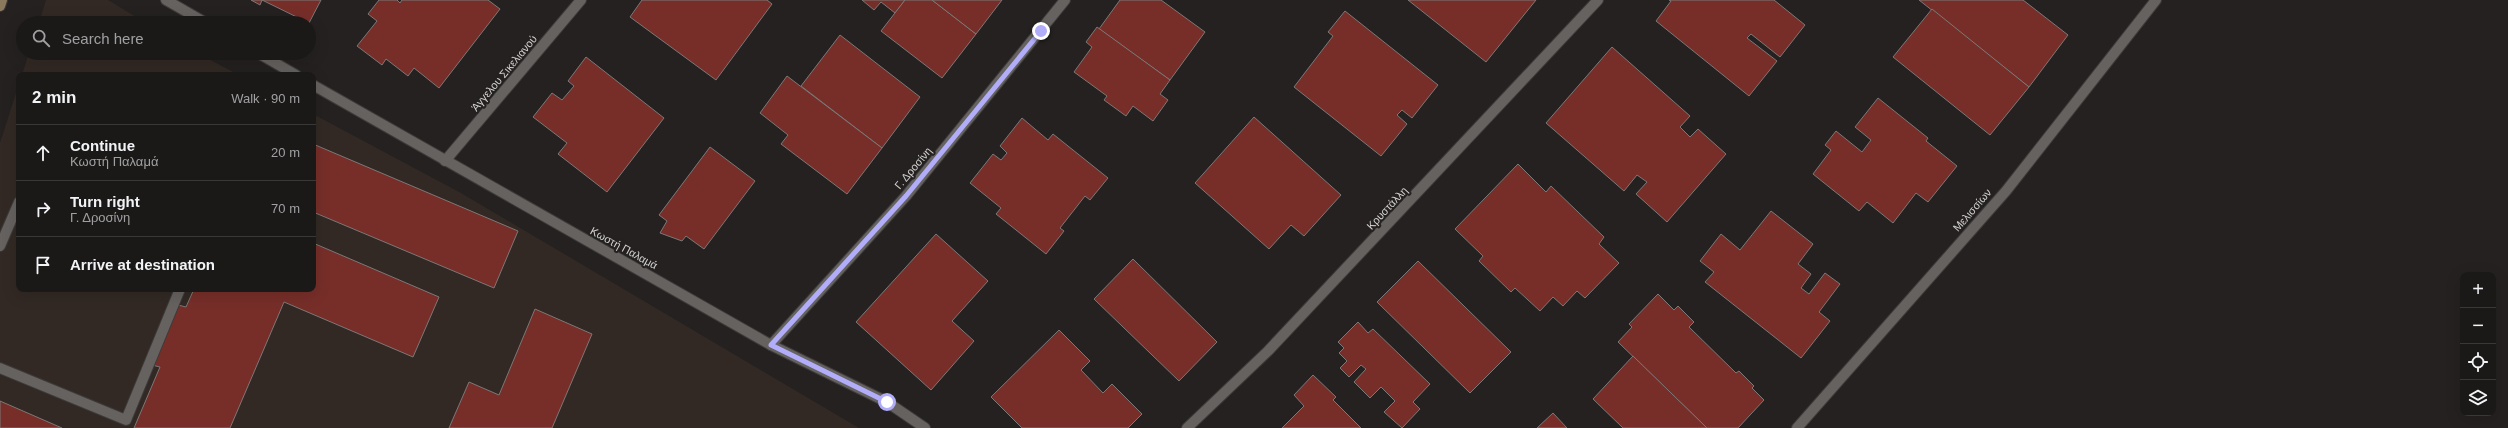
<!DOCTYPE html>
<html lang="en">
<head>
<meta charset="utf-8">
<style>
	body { margin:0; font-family:Arial,sans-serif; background:#242221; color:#f1f3f6 }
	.controls { position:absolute; right:12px; bottom:12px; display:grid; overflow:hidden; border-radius:8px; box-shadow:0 4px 16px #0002 }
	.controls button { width:36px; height:36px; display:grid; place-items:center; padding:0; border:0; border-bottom:1px solid #393837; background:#1b1918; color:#f1f3f6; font:20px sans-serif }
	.stop { position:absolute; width:12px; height:12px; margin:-9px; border:3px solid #b2adf9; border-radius:50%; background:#fff }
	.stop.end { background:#b2adf9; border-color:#fff; box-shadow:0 1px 4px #0008 }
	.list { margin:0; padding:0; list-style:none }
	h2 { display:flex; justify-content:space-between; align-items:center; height:52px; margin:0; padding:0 16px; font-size:17px }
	h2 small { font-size:13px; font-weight:400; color:#a0a0a2 }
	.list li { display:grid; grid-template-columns:26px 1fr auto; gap:12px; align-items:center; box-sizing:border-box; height:56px; padding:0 16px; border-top:1px solid #393837 }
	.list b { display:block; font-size:15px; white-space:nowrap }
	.list p { margin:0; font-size:13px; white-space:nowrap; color:#a0a0a2 }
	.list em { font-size:13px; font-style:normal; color:#a0a0a2 }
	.icon { flex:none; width:22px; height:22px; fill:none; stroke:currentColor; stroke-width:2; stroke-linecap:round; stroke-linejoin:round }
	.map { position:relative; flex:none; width:2508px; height:428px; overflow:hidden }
	.search { position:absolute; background:#1b1918; box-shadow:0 4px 16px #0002; left:16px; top:16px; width:300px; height:44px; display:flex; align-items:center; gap:10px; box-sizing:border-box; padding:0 14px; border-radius:22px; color:#a0a0a2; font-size:15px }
	.panel { position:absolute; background:#1b1918; box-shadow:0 4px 16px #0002; left:16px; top:72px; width:300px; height:220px; border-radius:8px }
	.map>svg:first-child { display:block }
	.built { fill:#322924 }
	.building { fill:#772e29; stroke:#7c7877 }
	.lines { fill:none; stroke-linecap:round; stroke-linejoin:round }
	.service-casing { stroke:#3d3b3a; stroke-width:12 }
	.minor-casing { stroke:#3d3b3a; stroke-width:12 }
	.secondary-casing { stroke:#3d3b3a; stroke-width:12 }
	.service { stroke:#656260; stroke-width:10 }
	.minor { stroke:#656260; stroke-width:10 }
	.secondary { stroke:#8b795e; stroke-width:10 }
	.route { stroke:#b2adf9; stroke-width:5 }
	.labels { text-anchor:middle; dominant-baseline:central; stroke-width:4; stroke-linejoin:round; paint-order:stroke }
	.street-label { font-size:11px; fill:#d3d1d0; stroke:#242120 }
</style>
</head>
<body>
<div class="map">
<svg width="2508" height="428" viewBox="0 0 2508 428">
	<rect width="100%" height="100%" fill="#242120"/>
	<g class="built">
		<path d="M 46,0 L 108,0 L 146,23 L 39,23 Z"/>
		<path d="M 29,53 L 197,53 L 239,75 L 22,75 Z"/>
		<path d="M 19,84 L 19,289 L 313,289 L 313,114 L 461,193 L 859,428 L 0,428 L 0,143 Z"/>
	</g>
	<g class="building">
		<path d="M 251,0 L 321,0 L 309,23 L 262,0 L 260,5 Z"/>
		<path d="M 379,0 L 397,0 L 400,3 L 402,0 L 488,0 L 500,9 L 439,88 L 414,68 L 408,76 L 386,59 L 382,65 L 357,46 L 377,21 L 368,14 Z"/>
		<path d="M 642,0 L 767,0 L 772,4 L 716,80 L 630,17 Z"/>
		<path d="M 862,0 L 905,0 L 895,13 L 881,2 L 874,10 Z"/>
		<path d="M 905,0 L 932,0 L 976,34 L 942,78 L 881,31 Z"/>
		<path d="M 932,0 L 1002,0 L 976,34 Z"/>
		<path d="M 1120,0 L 1161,0 L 1205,32 L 1170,80 L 1099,29 Z"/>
		<path d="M 1408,0 L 1536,0 L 1486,62 Z"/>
		<path d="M 1669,0 L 1774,0 L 1805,25 L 1780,57 L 1751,34 L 1747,38 L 1777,61 L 1749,96 L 1656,21 L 1671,1 Z"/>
		<path d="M 1919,0 L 2023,0 L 2068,35 L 2029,87 Z"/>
		<path d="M 1932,9 L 2029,87 L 1990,135 L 1893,57 Z"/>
		<path d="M 1345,11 L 1438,85 L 1412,118 L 1402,110 L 1397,115 L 1407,124 L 1381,156 L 1294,87 L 1333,36 L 1328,32 Z"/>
		<path d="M 1097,27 L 1170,80 L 1160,94 L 1168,100 L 1153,121 L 1133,106 L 1126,116 L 1104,100 L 1107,96 L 1074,72 L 1092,47 L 1086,42 Z"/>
		<path d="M 840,35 L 920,97 L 882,148 L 801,86 Z"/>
		<path d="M 1612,47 L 1690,116 L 1680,127 L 1690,137 L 1698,129 L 1726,154 L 1667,222 L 1636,194 L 1647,182 L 1637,175 L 1624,191 L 1546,123 Z"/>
		<path d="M 586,57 L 664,118 L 607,192 L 558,154 L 567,143 L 533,117 L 552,93 L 562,100 L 574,86 L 568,81 Z"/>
		<path d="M 787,76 L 882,148 L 847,194 L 781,144 L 788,135 L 760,113 Z"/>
		<path d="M 1878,98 L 1928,138 L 1926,141 L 1957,166 L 1928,202 L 1916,193 L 1893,223 L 1867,202 L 1859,211 L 1813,174 L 1831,150 L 1825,145 L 1836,131 L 1862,152 L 1871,140 L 1855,127 Z"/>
		<path d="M 1254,117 L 1341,195 L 1304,236 L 1291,225 L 1269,249 L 1195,183 Z"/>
		<path d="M 1022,118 L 1048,140 L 1053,134 L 1108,178 L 1090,200 L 1085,196 L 1060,228 L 1064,231 L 1046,254 L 996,214 L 1001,208 L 970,183 L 993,154 L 1001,160 L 1007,153 L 1000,146 Z"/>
		<path d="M 313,144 L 518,231 L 494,288 L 313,212 Z"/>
		<path d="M 710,147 L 755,181 L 704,249 L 686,236 L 682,241 L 660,233 L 667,221 L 659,215 Z"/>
		<path d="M 1518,164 L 1546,192 L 1551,186 L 1604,237 L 1599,244 L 1619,263 L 1585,298 L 1577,291 L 1563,306 L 1553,297 L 1540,311 L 1515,288 L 1511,292 L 1479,261 L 1483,256 L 1455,229 Z"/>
		<path d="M 1771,211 L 1813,244 L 1798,264 L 1811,274 L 1801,288 L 1809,294 L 1825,273 L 1840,284 L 1819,312 L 1830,321 L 1801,358 L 1705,282 L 1714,272 L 1700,261 L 1721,234 L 1740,250 Z"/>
		<path d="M 936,234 L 988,281 L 952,321 L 974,341 L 931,390 L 856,322 Z"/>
		<path d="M 313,243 L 439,297 L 413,357 L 284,302 L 230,428 L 134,428 L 160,367 L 152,365 L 178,305 L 186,307 L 194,289 L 313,289 Z"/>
		<path d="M 1133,259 L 1217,342 L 1179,381 L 1094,299 Z"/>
		<path d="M 1418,261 L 1511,352 L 1470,393 L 1377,302 Z"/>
		<path d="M 1658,294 L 1674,310 L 1678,306 L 1694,322 L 1689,327 L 1736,373 L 1739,371 L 1754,386 L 1752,388 L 1764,400 L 1738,428 L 1707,428 L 1618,342 L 1632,327 L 1629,324 Z"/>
		<path d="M 535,309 L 592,334 L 552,428 L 449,428 L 469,382 L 499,395 Z"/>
		<path d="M 1358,322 L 1368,333 L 1373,329 L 1430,384 L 1413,402 L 1420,409 L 1402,428 L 1384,412 L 1395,401 L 1381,387 L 1370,398 L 1354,382 L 1366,369 L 1361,365 L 1349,377 L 1340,368 L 1347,361 L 1339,353 L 1344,348 L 1338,342 Z"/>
		<path d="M 1059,330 L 1090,361 L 1081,370 L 1103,393 L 1112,384 L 1142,414 L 1128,428 L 1022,428 L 991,397 Z"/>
		<path d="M 1633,356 L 1707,428 L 1623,428 L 1593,399 Z"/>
		<path d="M 1313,375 L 1336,397 L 1333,400 L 1361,428 L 1282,428 L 1304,406 L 1294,395 Z"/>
		<path d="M 0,401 L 62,428 L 0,428 Z"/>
		<path d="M 1553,413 L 1567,428 L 1537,428 Z"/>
	</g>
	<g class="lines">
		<defs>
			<g id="service">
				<path d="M 0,246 L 19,202"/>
				<path d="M 0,368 L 126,420 L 180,289"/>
			</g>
			<g id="minor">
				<path d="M 166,0 L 206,23"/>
				<path d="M 258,53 L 296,75"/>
				<path d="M 313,85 L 771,345 L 887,402 L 925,428"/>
				<path d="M 445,161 L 581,0"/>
				<path d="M 771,345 L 906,196 L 1065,0"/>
				<path d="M 1187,428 L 1268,351 L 1598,0"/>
				<path d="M 1797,428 L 2006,191 L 2156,0"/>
			</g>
			<path id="secondary" d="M 0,6 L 2,0"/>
		</defs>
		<use href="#service" class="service-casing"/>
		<use href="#minor" class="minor-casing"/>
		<use href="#secondary" class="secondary-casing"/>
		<use href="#service" class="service"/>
		<use href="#minor" class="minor"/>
		<use href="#secondary" class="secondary"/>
	</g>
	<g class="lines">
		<path class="route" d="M 887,402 L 771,345 L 906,196 L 1041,31"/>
	</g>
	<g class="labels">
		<g class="street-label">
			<text transform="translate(504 73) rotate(-50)">Άγγελου Σικελιανού</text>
			<text transform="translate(913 168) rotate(-50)">Γ. Δροσίνη</text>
			<text transform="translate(1387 208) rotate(-47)">Κρυστάλλη</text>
			<text transform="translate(1972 210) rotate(-49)">Μελισσίων</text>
			<text transform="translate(624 248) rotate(29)">Κωστή Παλαμά</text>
		</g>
	</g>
</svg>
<div class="controls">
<button>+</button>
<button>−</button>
<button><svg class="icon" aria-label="locate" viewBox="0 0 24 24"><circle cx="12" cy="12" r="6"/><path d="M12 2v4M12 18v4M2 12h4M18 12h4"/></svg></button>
<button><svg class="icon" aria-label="layers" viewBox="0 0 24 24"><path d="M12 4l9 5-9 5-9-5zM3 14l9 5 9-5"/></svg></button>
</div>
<div class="stop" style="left:887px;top:402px"></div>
<div class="stop end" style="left:1041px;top:31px"></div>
<div class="search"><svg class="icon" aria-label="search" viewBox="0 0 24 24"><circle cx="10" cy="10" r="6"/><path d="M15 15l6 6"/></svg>Search here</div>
<section class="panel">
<h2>2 min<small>Walk · 90 m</small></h2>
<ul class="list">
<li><svg class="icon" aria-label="ahead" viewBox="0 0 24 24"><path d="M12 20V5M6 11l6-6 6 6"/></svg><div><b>Continue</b><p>Κωστή Παλαμά</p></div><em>20 m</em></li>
<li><svg class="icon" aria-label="right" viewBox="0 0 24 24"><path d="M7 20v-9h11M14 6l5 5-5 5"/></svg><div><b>Turn right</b><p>Γ. Δροσίνη</p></div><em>70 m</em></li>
<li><svg class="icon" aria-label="arrive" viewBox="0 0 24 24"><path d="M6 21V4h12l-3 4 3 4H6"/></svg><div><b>Arrive at destination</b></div></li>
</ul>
</section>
</div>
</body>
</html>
